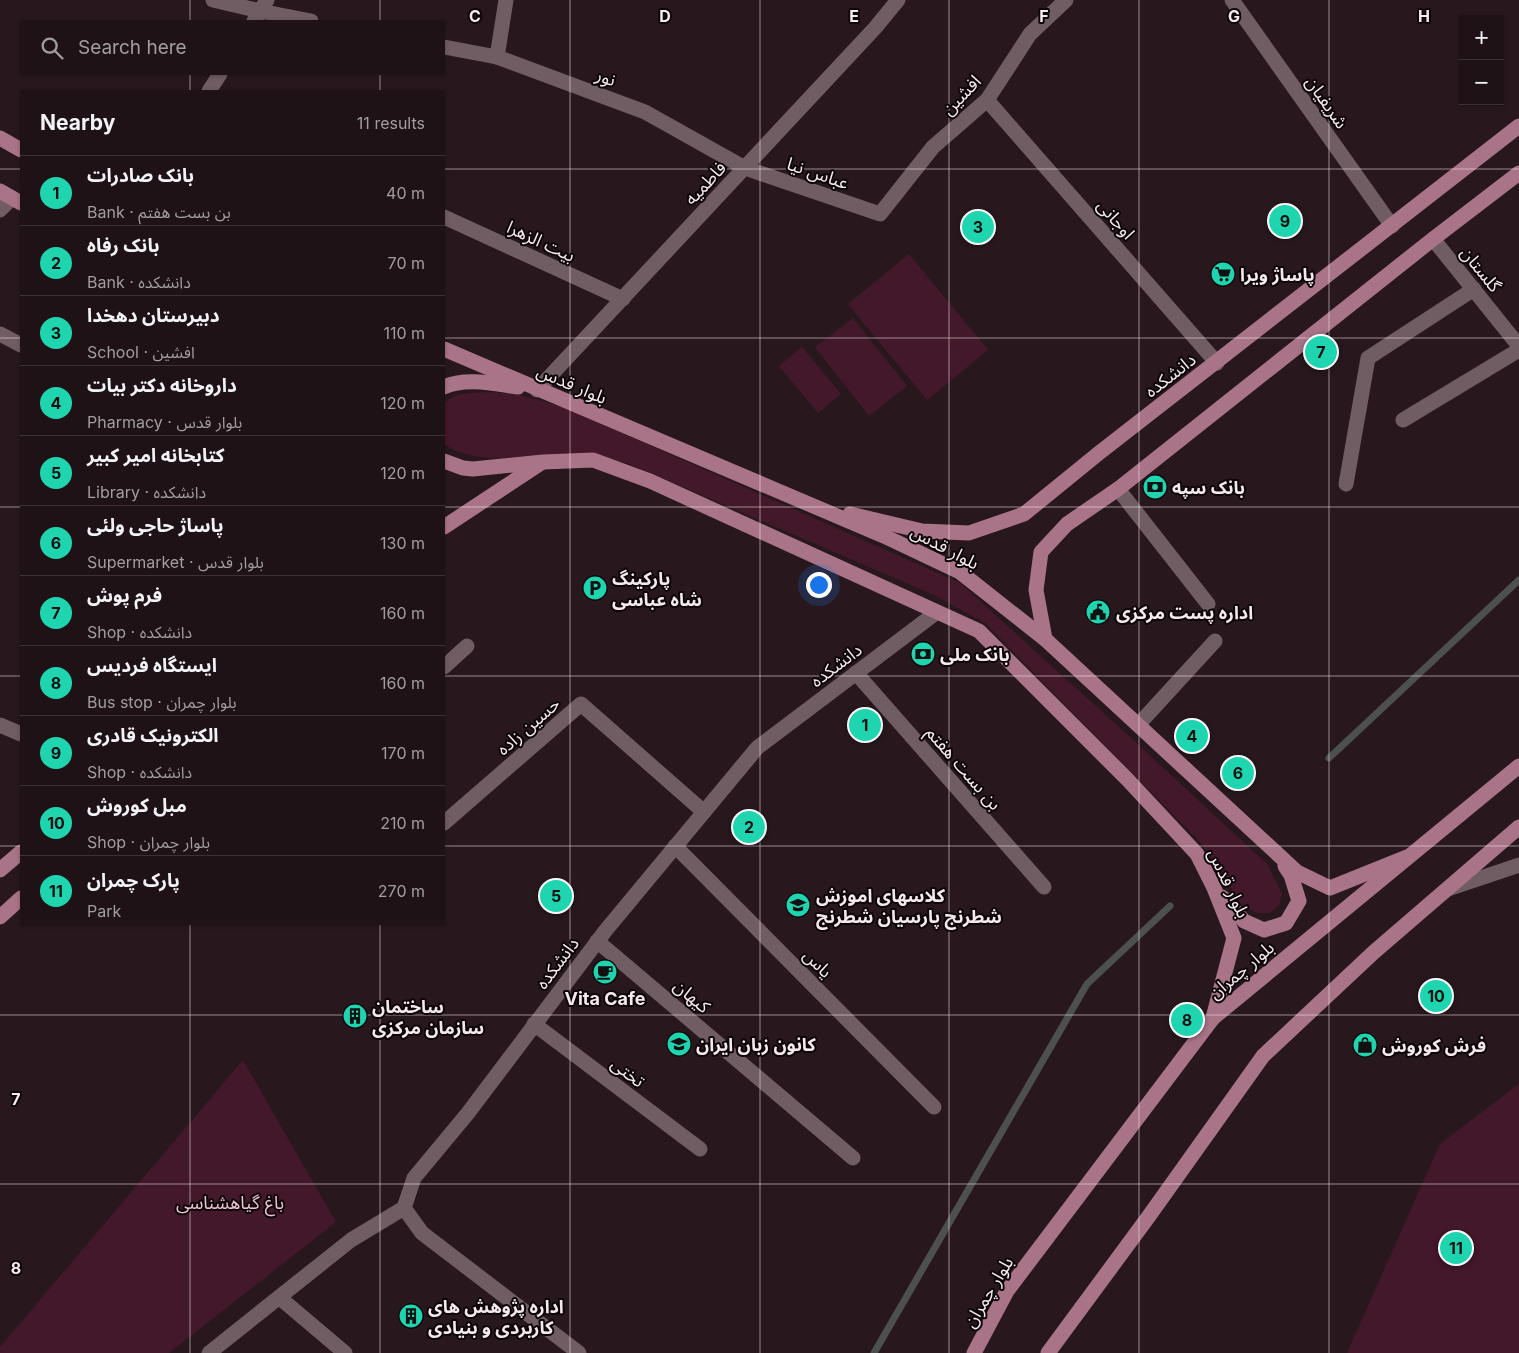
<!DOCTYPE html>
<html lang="en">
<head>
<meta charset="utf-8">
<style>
	body { margin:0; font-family:Inter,"Noto Sans Arabic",sans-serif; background:#261b1f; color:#f1f3f6 }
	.controls { position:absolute; right:15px; top:15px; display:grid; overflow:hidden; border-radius:0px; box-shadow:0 1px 4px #0004 }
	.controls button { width:45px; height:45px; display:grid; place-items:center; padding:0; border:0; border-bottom:1px solid #3c3235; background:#1e1216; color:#f1f3f6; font:25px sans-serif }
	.you { position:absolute; left:818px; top:584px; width:18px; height:18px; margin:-12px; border:4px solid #fff; border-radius:50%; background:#1a73e8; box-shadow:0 0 0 8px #1a73e833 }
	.badge { display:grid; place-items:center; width:32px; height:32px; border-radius:50%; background:#1fd5b0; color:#111; font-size:16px; font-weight:700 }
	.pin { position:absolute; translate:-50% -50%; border:2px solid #fff; box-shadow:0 1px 5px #0006 }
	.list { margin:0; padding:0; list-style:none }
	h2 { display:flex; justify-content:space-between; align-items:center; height:65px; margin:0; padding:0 20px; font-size:21px }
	h2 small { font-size:16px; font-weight:400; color:#a19ea1 }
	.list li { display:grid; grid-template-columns:32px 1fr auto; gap:15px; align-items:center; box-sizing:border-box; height:70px; padding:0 20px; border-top:1px solid #3c3235 }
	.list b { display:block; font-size:19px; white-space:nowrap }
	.list p { margin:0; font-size:16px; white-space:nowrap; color:#a19ea1 }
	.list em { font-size:16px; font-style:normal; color:#a19ea1 }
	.icon { flex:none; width:28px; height:28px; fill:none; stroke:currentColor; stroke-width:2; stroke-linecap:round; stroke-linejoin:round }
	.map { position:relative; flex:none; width:1519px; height:1353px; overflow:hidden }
	.search { position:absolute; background:#1e1216; box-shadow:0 1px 4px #0004; left:20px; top:20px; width:425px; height:55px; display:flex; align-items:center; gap:12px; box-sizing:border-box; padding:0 18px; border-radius:0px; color:#a19ea1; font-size:19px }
	.panel { position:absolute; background:#1e1216; box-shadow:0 1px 4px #0004; left:20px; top:90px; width:425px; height:835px; border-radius:0px }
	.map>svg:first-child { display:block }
	.green { fill:#42182a }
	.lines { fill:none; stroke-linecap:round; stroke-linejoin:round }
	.stream { stroke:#4c504f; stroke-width:7 }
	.minor { stroke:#705d63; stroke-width:15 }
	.major { stroke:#a97488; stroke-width:15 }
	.grid { fill:none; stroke:#f5e9ed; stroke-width:1; stroke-opacity:0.55 }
	.labels { text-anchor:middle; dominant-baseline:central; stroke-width:4; stroke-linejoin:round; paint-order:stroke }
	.street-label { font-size:18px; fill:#f5e9ed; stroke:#0c0608 }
	.poi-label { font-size:18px; font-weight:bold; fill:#f5e9ed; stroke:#0c0608; text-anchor:start }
	.park-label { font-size:18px; fill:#f1c2d2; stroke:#0c0608 }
	.grid-label { font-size:16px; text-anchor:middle; font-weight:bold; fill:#f5e9ed; stroke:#0c0608; stroke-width:4; stroke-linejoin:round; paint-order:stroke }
</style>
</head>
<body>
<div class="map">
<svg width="1519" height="1353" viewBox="0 0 1519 1353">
	<rect width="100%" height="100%" fill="#28181e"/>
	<g class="green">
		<path d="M 909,254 L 988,350 L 927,400 L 848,304 Z"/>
		<path d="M 853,318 L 907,386 L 869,416 L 815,347 Z"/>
		<path d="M 802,347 L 841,394 L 818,413 L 779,366 Z"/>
		<path d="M 491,392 L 520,395 L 564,407 L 960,583 L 1129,736 L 1267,864 L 1282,894 L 1279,905 L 1270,913 L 1257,913 L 1241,904 L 1202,844 L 985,623 L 934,595 L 627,463 C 616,461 604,457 592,456 C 557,454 468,469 444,443 L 444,403 C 457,391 474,393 491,392 Z"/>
		<path d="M 243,1060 L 336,1222 L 169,1353 L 0,1353 L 0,1347 Z"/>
		<path d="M 1519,1084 L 1519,1353 L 1347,1353 L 1440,1144 Z"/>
	</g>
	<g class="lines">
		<g class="stream">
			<path d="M 1329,758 L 1519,580"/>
			<path d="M 874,1353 L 1087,984 L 1170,906"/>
		</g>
		<g class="minor">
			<path d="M 213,0 L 260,11 L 311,21"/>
			<path d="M 1232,0 L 1392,226"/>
			<path d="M 254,21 L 267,0"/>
			<path d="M 444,47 L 497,57 L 645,112 L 745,168 L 880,214 L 933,147 L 987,100 L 1030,34 L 1066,0"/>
			<path d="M 497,57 L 506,0"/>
			<path d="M 209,91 L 220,74"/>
			<path d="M 987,100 L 1217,363"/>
			<path d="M 0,210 L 12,198"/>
			<path d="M 444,217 L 623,299"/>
			<path d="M 1433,239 L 1519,346"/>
			<path d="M 0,334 L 21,345"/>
			<path d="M 537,390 L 875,28 L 898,0"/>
			<path d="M 1403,420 L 1519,350"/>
			<path d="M 1346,484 L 1368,358 L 1474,289"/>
			<path d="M 1118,489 L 1208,604"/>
			<path d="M 444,667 L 467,646"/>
			<path d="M 856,673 L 1044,887"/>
			<path d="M 0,725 L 21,734"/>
			<path d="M 1138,725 L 1215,641"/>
			<path d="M 444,823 L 581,704 L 704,812"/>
			<path d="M 675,846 L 934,1107"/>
			<path d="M 1448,889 L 1519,865"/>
			<path d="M 597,941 L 853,1158"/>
			<path d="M 534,1024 L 700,1149"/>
			<path d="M 280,1298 L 345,1353"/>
			<path d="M 209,1353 L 351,1240 L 404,1208"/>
			<path d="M 579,1353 L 422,1233 L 404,1208 L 414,1178 L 468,1113 L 606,930 L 757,748 L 937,612"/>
		</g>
		<g class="major">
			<path d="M 0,138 L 21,150"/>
			<path d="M 0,191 L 21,203"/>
			<path d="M 444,349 L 884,536 L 960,572 L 1045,639 L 1297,872 L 1330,888 L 1407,857"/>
			<path d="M 444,387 C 466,377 495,384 518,387"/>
			<path d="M 444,461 L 463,468 L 473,469 L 543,462 L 593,460 L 650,481 L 979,631 L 1127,779 L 1197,854 L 1214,888 L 1234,938 L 1213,1018"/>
			<path d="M 850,514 L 922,531 L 969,533 L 1024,514 L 1099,453 L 1519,126"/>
			<path d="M 444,527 L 541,463"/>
			<path d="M 1045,639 L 1036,590 L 1041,552 L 1067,524 L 1118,489 L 1433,239 L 1519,173"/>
			<path d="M 0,870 L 21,852"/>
			<path d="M 1222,897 L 1244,921 L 1264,930 L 1286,923 L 1299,901 L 1291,875 L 1285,866"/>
			<path d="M 0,917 L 21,898"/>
			<path d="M 974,1353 L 1007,1291 L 1213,1018 L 1519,766"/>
			<path d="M 1048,1353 L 1149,1216 L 1263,1056 L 1374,952 L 1519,827"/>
		</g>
	</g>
	<path class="grid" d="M 190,0 L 190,21M 380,0 L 380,21M 570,0 L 570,1353M 760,0 L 760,1353M 949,0 L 949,1353M 1139,0 L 1139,1353M 1329,0 L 1329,1353M 190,74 L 190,91M 380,74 L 380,91M 0,169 L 21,169M 444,169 L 1519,169M 0,338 L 21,338M 444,338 L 1519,338M 0,507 L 21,507M 444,507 L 1519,507M 0,676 L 21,676M 444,676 L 1519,676M 0,846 L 21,846M 444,846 L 1519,846M 190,924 L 190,1353M 380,924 L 380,1353M 0,1015 L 1519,1015M 0,1184 L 1519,1184"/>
	<defs>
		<symbol id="supermarket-disc" viewBox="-11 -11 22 22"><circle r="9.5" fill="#1fd5b0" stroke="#0c0608"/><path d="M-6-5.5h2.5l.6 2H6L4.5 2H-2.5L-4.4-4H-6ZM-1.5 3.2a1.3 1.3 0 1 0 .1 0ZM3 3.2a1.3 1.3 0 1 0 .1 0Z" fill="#111"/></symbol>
		<symbol id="bank-disc" viewBox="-11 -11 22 22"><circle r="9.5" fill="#1fd5b0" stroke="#0c0608"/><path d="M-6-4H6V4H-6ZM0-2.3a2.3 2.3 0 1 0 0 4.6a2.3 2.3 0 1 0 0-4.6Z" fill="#111"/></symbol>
		<symbol id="parking-disc" viewBox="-11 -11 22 22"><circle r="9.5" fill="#1fd5b0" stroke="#0c0608"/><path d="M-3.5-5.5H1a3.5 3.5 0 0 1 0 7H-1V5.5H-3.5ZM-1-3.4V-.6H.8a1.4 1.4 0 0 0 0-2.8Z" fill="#111"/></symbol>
		<symbol id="civic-disc" viewBox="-11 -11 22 22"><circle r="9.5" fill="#1fd5b0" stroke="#0c0608"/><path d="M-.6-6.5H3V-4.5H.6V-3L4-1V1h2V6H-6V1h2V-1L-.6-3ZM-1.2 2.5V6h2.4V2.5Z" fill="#111"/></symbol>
		<symbol id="school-disc" viewBox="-11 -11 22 22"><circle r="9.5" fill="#1fd5b0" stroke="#0c0608"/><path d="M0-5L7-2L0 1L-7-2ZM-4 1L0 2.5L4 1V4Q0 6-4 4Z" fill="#111"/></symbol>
		<symbol id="cafe-disc" viewBox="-11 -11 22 22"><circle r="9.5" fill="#1fd5b0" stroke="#0c0608"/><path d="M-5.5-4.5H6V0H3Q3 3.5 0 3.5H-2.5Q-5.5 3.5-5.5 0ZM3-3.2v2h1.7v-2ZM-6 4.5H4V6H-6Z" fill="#111"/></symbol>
		<symbol id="building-disc" viewBox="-11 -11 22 22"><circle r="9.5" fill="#1fd5b0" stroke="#0c0608"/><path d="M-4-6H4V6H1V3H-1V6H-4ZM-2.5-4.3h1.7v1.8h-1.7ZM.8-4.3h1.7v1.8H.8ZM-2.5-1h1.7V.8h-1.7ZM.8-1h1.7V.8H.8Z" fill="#111"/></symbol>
		<symbol id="shop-disc" viewBox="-11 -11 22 22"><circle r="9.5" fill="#1fd5b0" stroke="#0c0608"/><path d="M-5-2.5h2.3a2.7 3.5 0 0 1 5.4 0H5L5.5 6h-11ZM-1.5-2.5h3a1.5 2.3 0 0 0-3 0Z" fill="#111"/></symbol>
	</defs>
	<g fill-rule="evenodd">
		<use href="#supermarket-disc" x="1209" y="260" width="28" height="28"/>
		<use href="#bank-disc" x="1141" y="473" width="28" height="28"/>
		<use href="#parking-disc" x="581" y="574" width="28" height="28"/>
		<use href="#civic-disc" x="1084" y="598" width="28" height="28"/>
		<use href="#bank-disc" x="909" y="640" width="28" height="28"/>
		<use href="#school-disc" x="784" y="891" width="28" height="28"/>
		<use href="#cafe-disc" x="591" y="958" width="28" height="28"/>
		<use href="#building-disc" x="341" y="1002" width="28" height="28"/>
		<use href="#school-disc" x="665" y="1030" width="28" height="28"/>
		<use href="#shop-disc" x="1351" y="1031" width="28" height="28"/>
		<use href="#building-disc" x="397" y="1302" width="28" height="28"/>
	</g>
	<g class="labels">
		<g class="street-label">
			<text transform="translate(606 77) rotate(20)">نور</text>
			<text transform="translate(961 95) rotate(-46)">افشین</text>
			<text transform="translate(1327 102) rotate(55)">شریفیان</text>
			<text transform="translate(818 173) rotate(19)">عباس نیا</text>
			<text transform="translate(705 183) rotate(-47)">فاطمیه</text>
			<text transform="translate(1116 219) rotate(49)">اوجانی</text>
			<text transform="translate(541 241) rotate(25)">بیت الزهرا</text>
			<text transform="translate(1481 269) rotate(51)">گلستان</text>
			<text transform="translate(1170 375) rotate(-38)">دانشکده</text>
			<text transform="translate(572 384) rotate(23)">بلوار قدس</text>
			<text transform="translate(945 547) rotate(28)">بلوار قدس</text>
			<text transform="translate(836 665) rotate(-37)">دانشکده</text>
			<text transform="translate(528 726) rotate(-41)">حسین زاده</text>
			<text transform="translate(964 768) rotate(49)">بن بست هفتم</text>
			<text transform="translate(1229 883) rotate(65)">بلوار قدس</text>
			<text transform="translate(557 963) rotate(-53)">دانشکده</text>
			<text transform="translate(818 963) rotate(45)">یاس</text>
			<text transform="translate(1241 970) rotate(-40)">بلوار چمران</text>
			<text transform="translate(692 996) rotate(40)">کیهان</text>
			<text transform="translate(628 1072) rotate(37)">تختی</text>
			<text transform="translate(988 1292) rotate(-59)">بلوار چمران</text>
		</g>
		<g class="poi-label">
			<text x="1240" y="274">پاساژ ویرا</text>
			<text x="1172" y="487">بانک سپه</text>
			<text x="612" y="578">پارکینگ<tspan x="612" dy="21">شاه عباسی</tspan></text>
			<text x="1116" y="612">اداره پست مرکزی</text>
			<text x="940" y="654">بانک ملی</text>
			<text x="816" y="895">کلاسهای اموزش<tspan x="816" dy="21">شطرنج پارسیان شطرنج</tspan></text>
			<text x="605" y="998" text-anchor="middle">Vita Cafe</text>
			<text x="372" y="1006">ساختمان<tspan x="372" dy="21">سازمان مرکزی</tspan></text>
			<text x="696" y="1044">کانون زبان ایران</text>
			<text x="1382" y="1045">فرش کوروش</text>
			<text x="428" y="1306">اداره پژوهش های<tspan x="428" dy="21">کاربردی و بنیادی</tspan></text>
		</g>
		<g class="park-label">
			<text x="230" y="1202">باغ گیاهشناسی</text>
		</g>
	</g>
	<g class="grid-label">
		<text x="475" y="22">C</text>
		<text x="665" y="22">D</text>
		<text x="854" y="22">E</text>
		<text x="1044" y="22">F</text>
		<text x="1234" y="22">G</text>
		<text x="1424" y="22">H</text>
		<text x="16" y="1105">7</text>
		<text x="16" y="1274">8</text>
	</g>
</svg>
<div class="controls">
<button>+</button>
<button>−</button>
</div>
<div class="you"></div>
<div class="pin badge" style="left:865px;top:725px">1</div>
<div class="pin badge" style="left:749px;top:827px">2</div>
<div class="pin badge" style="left:978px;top:227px">3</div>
<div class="pin badge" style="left:1192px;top:736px">4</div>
<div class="pin badge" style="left:556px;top:896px">5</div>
<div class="pin badge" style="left:1238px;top:773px">6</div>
<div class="pin badge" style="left:1321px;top:352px">7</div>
<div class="pin badge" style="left:1187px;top:1020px">8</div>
<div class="pin badge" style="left:1285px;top:221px">9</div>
<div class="pin badge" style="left:1436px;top:996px">10</div>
<div class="pin badge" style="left:1456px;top:1248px">11</div>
<div class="search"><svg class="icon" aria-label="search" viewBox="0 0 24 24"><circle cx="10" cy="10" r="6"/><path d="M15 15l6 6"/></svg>Search here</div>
<section class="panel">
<h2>Nearby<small>11 results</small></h2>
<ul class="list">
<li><span class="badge">1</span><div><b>بانک صادرات</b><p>Bank · بن بست هفتم</p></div><em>40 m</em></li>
<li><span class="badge">2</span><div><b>بانک رفاه</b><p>Bank · دانشکده</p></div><em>70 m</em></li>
<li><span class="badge">3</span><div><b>دبیرستان دهخدا</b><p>School · افشین</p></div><em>110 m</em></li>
<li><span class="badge">4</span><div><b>داروخانه دکتر بیات</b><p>Pharmacy · بلوار قدس</p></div><em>120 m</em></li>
<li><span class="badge">5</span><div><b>کتابخانه امیر کبیر</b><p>Library · دانشکده</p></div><em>120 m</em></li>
<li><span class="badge">6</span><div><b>پاساژ حاجی ولئی</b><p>Supermarket · بلوار قدس</p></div><em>130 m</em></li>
<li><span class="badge">7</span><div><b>فرم پوش</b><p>Shop · دانشکده</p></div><em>160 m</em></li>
<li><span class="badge">8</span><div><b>ایستگاه فردیس</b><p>Bus stop · بلوار چمران</p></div><em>160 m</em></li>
<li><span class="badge">9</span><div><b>الکترونیک قادری</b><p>Shop · دانشکده</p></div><em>170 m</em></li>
<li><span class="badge">10</span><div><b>مبل کوروش</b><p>Shop · بلوار چمران</p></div><em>210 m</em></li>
<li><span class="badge">11</span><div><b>پارک چمران</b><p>Park</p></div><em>270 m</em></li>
</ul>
</section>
</div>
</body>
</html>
